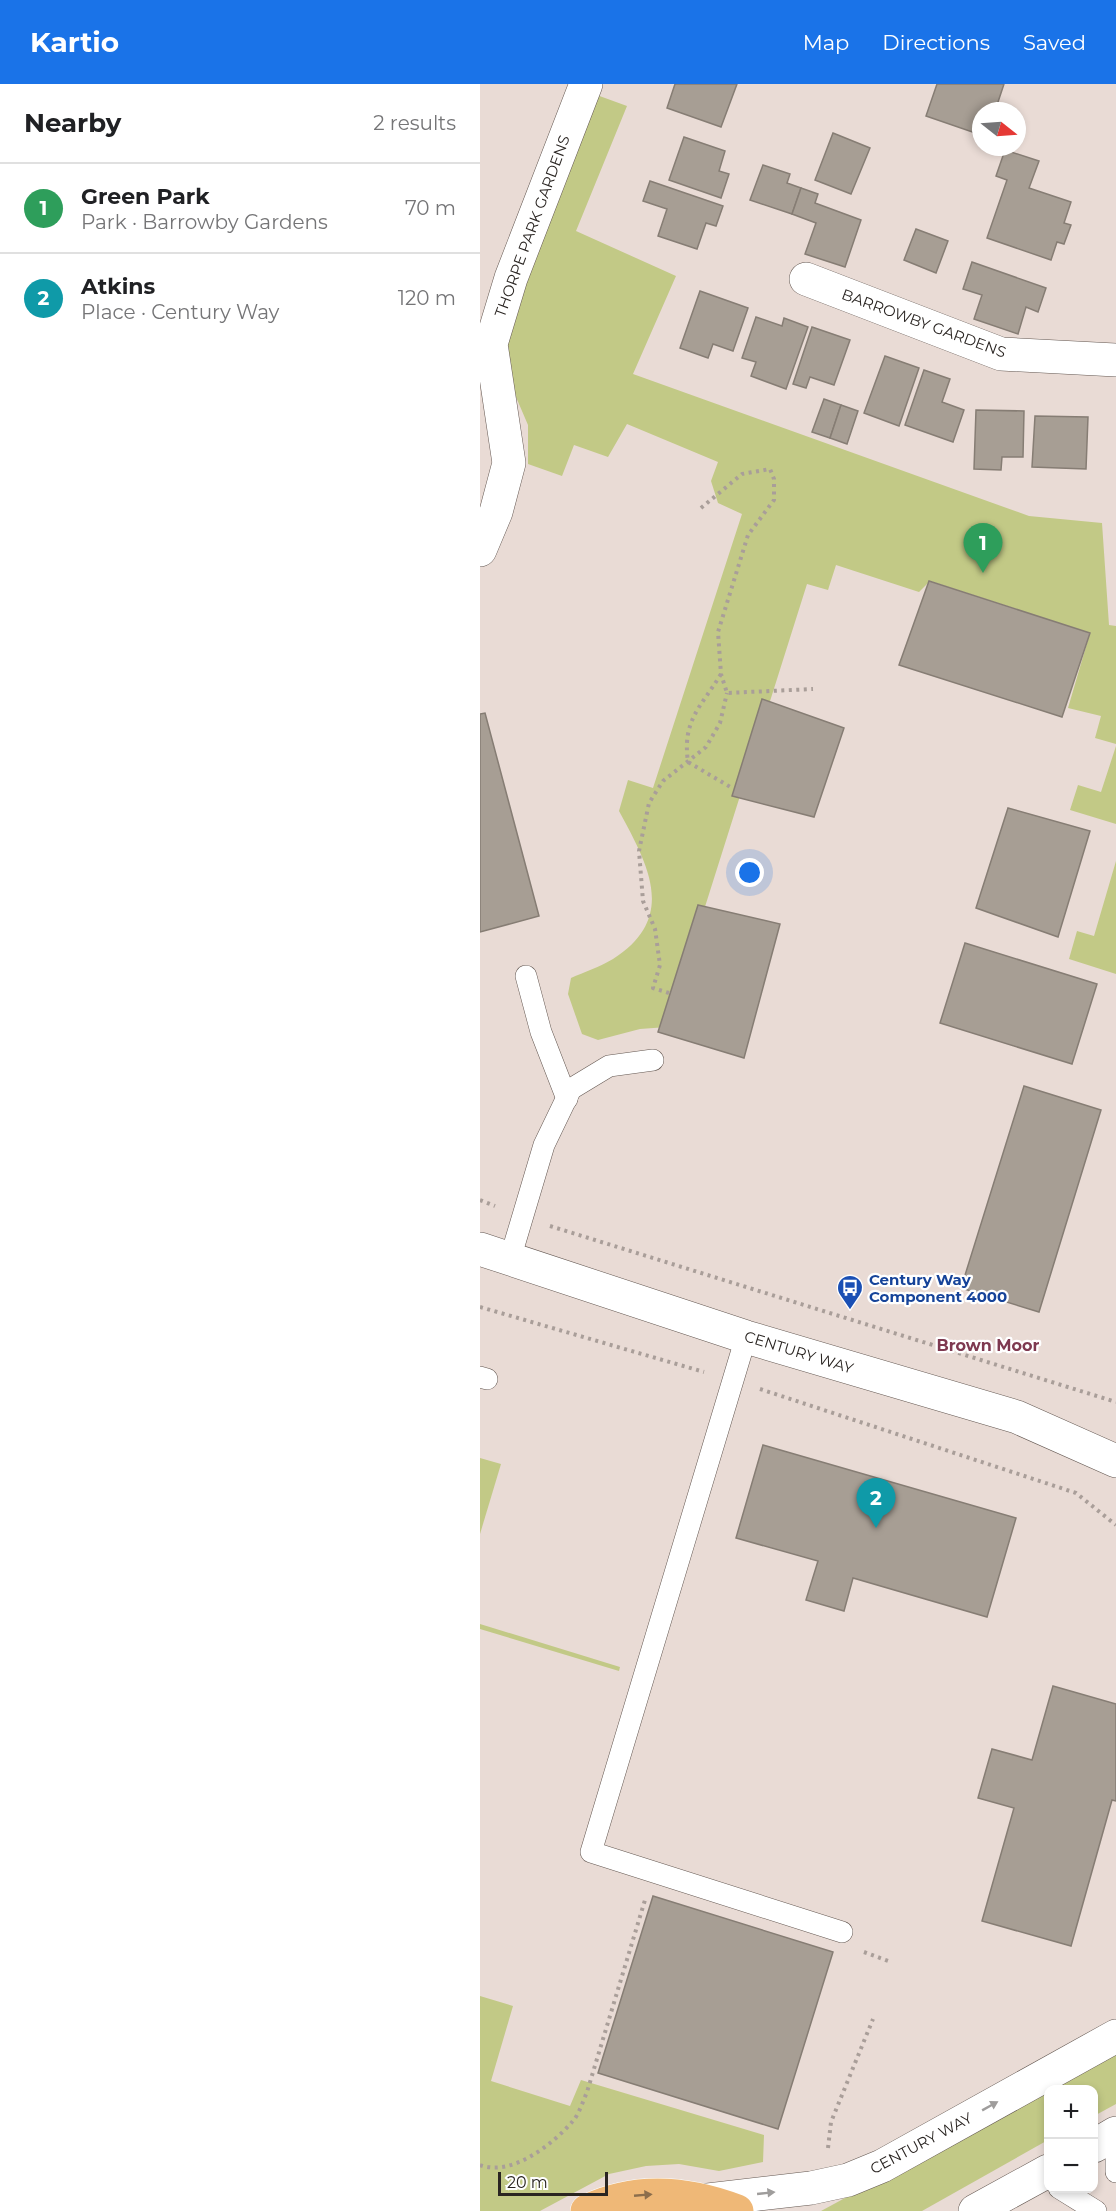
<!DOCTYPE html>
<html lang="en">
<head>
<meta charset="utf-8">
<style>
	body { margin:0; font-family:Montserrat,sans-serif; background:#f6f6f6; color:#202124 }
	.controls { position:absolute; right:18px; bottom:18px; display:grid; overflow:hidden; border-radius:12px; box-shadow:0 3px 9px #0003 }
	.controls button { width:54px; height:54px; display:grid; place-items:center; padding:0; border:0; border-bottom:2px solid #e0e0e0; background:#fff; color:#202124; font:30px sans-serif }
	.compass { position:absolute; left:492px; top:18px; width:54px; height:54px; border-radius:50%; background:#fff; box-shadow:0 3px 9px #0003; rotate:107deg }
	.scale { position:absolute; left:18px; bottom:15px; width:110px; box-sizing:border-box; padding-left:6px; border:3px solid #2a2522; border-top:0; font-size:16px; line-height:21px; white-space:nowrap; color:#2a2522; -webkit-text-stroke:4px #fff; paint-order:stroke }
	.you { position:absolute; left:270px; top:789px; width:21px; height:21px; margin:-15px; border:4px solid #fff; border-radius:50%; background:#1a73e8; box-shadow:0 0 0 9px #1a73e833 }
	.badge { display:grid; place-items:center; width:39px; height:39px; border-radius:50%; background:#1a73e8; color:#fff; font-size:20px; font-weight:700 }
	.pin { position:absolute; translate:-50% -50px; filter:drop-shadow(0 2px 3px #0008) }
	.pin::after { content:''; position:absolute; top:32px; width:21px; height:18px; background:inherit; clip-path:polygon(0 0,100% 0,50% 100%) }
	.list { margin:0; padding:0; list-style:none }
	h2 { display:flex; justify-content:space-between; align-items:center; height:78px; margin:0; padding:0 24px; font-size:26px }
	h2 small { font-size:20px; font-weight:400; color:#757577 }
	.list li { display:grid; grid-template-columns:39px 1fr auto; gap:18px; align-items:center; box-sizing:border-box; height:90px; padding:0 24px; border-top:2px solid #e0e0e0 }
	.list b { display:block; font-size:22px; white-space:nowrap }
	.list p { margin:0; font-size:20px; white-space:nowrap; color:#757577 }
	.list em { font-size:20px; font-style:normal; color:#757577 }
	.map { position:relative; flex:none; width:636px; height:2127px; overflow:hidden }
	header { display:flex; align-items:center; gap:36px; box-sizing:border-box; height:84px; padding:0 30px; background:#1a73e8; color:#fff }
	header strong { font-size:28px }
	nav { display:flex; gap:33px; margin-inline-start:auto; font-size:21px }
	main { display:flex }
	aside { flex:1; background:#fff }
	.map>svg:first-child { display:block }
	.green { fill:#c2c986 }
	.building { fill:#a79e94; stroke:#867d74; stroke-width:1.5 }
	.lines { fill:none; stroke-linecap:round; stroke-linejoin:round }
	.lane-casing { stroke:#645852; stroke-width:22 }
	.street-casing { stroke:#645852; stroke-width:34 }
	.highway-casing { stroke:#fff; stroke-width:34 }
	.path { stroke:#a99e99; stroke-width:4; stroke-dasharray:3 4.5; stroke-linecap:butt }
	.lane { stroke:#fff; stroke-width:21 }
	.street { stroke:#fff; stroke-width:33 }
	.highway { stroke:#efb877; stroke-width:33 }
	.oneway { fill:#9f9d9c }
	.oneway2 { fill:#8c6e4c }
	.labels { text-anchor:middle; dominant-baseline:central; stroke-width:4.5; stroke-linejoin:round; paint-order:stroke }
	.street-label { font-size:15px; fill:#2a2522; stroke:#fff }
	.transit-label { font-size:15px; font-weight:bold; fill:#164399; stroke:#fff; text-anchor:start }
	.neighbourhood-label { font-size:16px; font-weight:bold; fill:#7e3950; stroke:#fff }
</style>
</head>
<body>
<header>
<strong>Kartio</strong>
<nav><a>Map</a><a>Directions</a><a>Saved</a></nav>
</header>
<main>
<aside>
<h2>Nearby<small>2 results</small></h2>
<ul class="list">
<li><span class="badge" style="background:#2e9e5b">1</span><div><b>Green Park</b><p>Park · Barrowby Gardens</p></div><em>70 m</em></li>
<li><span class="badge" style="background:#0f9aa8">2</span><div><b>Atkins</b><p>Place · Century Way</p></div><em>120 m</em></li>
</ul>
</aside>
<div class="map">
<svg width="636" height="2127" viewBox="0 0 636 2127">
	<rect width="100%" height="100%" fill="#e9dbd5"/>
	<g class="green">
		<path d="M 114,10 L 147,22 L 96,147 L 196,192 L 153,290 L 549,432 L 622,439 L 629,541 L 636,542 L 636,660 L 615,654 L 621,632 L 588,624 L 610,549 L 450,497 L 439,508 L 356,481 L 348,506 L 327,500 L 187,943 L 160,945 L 118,956 L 102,950 L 88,910 L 91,894 C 104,888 120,883 133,875 C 199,833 167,779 139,727 L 148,696 L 173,704 L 262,430 L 238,419 L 231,397 L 238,378 L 147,340 L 128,373 L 94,361 L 82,392 L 48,380 L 48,341 L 36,313 L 25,273 L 26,250 Z"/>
		<path d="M 636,662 L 636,740 L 590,726 L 598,701 L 621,708 Z"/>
		<path d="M 636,777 L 636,890 L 589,875 L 597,847 L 614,852 Z"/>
		<path d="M 0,1374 L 21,1380 L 0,1450 Z"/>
		<path d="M 0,1540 L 140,1583 L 139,1587 L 0,1545 Z"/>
		<path d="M 0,1912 L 33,1922 L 11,1997 L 90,2022 L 101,1996 L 284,2051 L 283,2078 L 239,2087 L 199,2080 L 166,2082 L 129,2090 L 60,2127 L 0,2127 Z"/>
		<path d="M 636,1967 L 636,2020 L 614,2032 L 614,2006 L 568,2006 L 568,2056 L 442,2127 L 341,2127 Z"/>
	</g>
	<g class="building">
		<path d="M 195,0 L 257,0 L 241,43 L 187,24 Z"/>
		<path d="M 457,0 L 524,0 L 515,27 L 501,27 L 501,51 L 446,32 Z"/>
		<path d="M 353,49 L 390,64 L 371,110 L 335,96 Z"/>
		<path d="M 204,53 L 245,67 L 239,87 L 249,90 L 241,114 L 189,96 Z"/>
		<path d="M 525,66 L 559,77 L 549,104 L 591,118 L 584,139 L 591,141 L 584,160 L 577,158 L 571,176 L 507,154 L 527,96 L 516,92 Z"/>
		<path d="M 283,81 L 310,90 L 307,99 L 321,104 L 312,130 L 270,116 Z"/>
		<path d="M 170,97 L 243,122 L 236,142 L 226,139 L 217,165 L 178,152 L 187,125 L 163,117 Z"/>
		<path d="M 321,104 L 338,110 L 335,119 L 381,136 L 365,183 L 325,170 L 336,139 L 312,130 Z"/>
		<path d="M 436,145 L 468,157 L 456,189 L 424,176 Z"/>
		<path d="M 492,178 L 566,204 L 558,228 L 546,223 L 538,250 L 494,235 L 502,211 L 483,205 Z"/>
		<path d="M 220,207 L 268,224 L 253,267 L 233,260 L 228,274 L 200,264 Z"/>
		<path d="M 276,233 L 302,242 L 304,234 L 328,243 L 306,305 L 271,292 L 276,278 L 262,274 Z"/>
		<path d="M 332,243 L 370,256 L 354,301 L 330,293 L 326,304 L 313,300 Z"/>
		<path d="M 405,272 L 439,284 L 419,342 L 384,329 Z"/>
		<path d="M 444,286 L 470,295 L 462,318 L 484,326 L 473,358 L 425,341 Z"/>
		<path d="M 344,315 L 361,321 L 350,354 L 332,348 Z"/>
		<path d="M 361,321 L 378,327 L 367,360 L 350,354 Z"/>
		<path d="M 496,326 L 544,327 L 543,373 L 522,373 L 521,386 L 494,385 Z"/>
		<path d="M 555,332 L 608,333 L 606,385 L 552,383 Z"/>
		<path d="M 449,497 L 610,549 L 582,633 L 419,581 Z"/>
		<path d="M 282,615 L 364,644 L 334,733 L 252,712 Z"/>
		<path d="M 5,629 L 59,832 L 0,848 L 0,630 Z"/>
		<path d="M 528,724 L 610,747 L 578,853 L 496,824 Z"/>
		<path d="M 218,821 L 300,840 L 264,974 L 178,948 Z"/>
		<path d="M 485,859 L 617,900 L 592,980 L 460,939 Z"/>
		<path d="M 544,1002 L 621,1026 L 559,1228 L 481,1204 Z"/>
		<path d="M 283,1361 L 536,1434 L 507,1533 L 373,1494 L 364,1527 L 326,1516 L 338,1477 L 256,1454 Z"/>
		<path d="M 573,1602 L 636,1620 L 636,1717 L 632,1716 L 591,1862 L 502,1837 L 534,1724 L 498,1714 L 512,1665 L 552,1676 Z"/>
		<path d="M 173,1812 L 353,1868 L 298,2045 L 118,1989 Z"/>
	</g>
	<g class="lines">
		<defs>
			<g id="lane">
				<path d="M 46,892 L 61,948 L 87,1015"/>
				<path d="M 30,1175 L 64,1061 L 91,1005 L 129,982 L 173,976"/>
				<path d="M 266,1253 L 111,1768 L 362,1848"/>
				<path d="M 0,1293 L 7,1295"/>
				<path d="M 636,2071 L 636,2088"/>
				<path d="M 579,2104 L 616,2127"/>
			</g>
			<g id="street">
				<path d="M 326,195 L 521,270 L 636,276"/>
				<path d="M 0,466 L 16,428 L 29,379 L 11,260 L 31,194 L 106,0"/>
				<path d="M 0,1165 L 266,1253 L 537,1333 L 636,1377"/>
				<path d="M 614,2062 L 636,2049"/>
				<path d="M 228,2116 L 331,2104 L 368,2096 L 402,2082 L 636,1952"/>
				<path d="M 495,2127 L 568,2087"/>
			</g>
			<path id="highway" d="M 107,2127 C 157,2103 207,2108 257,2127"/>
		</defs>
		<use href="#lane" class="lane-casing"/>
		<use href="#street" class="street-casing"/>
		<use href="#highway" class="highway-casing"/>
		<g class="path">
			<path d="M 221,424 L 262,390 L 290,385 L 294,395 L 294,416 L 268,451 L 238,548 L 241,590 L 247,609 L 333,605"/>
			<path d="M 241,590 C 221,623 202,636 208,678 L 252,704"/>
			<path d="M 189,909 L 173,904 L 180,881 L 175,845 L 163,817 L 159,767 L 169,719 L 183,697 L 226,663 L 240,639 L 247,609"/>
			<path d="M 0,1116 L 15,1122"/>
			<path d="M 70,1142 L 636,1318"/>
			<path d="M 0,1223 L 224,1288"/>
			<path d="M 280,1305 L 596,1409 L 636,1441"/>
			<path d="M 384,1868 L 411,1878"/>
			<path d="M 348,2064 L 351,2038 L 393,1935"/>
			<path d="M 0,2081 C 32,2093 73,2060 93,2037 C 99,2030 103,2017 107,2008 L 165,1816"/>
		</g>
		<use href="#lane" class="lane"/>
		<use href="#street" class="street"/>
		<use href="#highway" class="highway"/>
	</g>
	<defs><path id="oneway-solid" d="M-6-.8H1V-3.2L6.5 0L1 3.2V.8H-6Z" transform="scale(1.5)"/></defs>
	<g class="oneway">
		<use href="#oneway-solid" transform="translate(510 2022) rotate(-29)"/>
		<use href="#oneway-solid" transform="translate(286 2109) rotate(-6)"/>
	</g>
	<use class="oneway2" href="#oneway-solid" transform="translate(163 2111) rotate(-5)"/>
	<defs>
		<symbol id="bus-pin" viewBox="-11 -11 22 30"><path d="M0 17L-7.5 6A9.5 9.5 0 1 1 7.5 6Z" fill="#1a4fb4" stroke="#fff"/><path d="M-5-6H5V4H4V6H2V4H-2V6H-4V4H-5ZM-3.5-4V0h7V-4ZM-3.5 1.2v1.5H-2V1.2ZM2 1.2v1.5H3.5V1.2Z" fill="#fff"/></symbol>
	</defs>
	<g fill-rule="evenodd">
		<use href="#bus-pin" x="355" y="1189" width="30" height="40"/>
	</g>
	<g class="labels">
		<g class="street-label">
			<text transform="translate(52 142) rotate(-70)">THORPE PARK GARDENS</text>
			<text transform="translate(444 239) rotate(20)">BARROWBY GARDENS</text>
			<text transform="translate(319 1268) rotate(17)">CENTURY WAY</text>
			<text transform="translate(441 2059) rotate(-28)">CENTURY WAY</text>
		</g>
		<g class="transit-label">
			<text x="389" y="1195">Century Way<tspan x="389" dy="17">Component 4000</tspan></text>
		</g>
		<g class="neighbourhood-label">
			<text x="508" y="1261">Brown Moor</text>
		</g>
	</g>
</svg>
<div class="controls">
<button>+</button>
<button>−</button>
</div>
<svg class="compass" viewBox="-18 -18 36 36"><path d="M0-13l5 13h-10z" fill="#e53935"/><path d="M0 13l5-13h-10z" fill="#757577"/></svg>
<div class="scale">20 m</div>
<div class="you"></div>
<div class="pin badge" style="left:503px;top:489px;background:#2e9e5b">1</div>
<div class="pin badge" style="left:396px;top:1444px;background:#0f9aa8">2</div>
</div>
</main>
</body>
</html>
